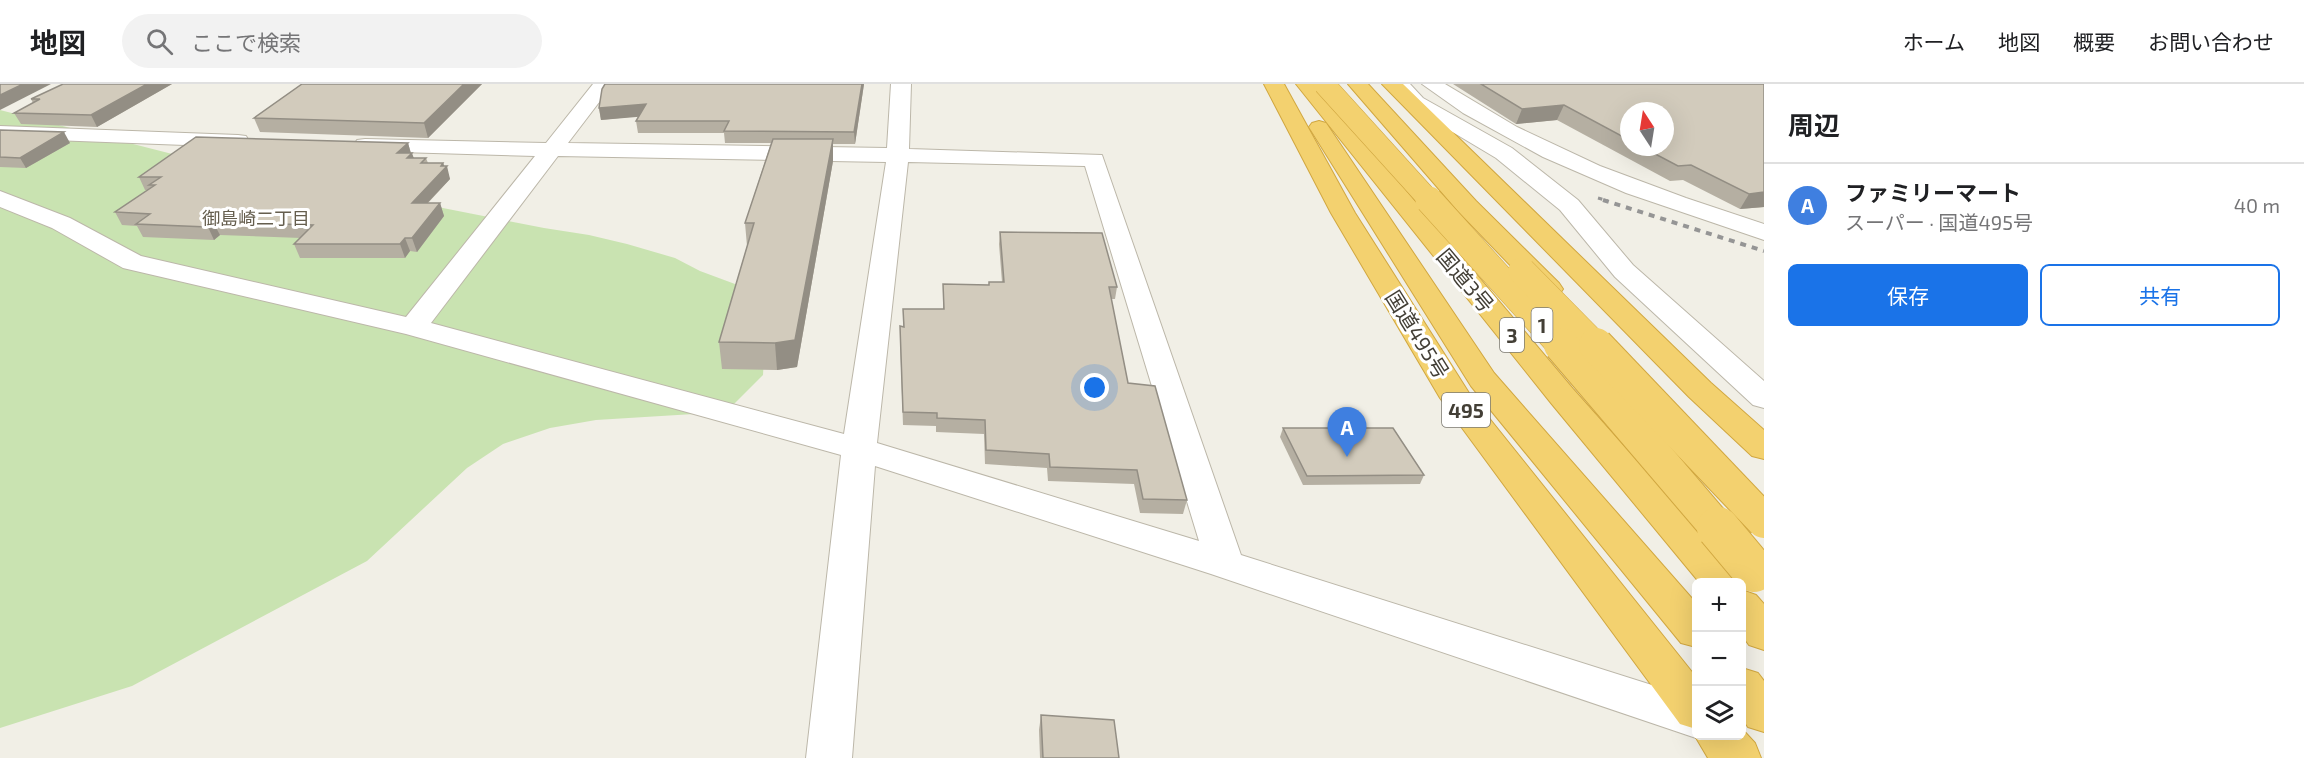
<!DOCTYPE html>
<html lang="ja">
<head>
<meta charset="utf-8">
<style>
	body { margin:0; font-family:"Exo 2","Noto Sans JP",sans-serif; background:#f2f2f2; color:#202124 }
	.controls { position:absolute; right:18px; bottom:18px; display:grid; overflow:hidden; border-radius:9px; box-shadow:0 6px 24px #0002 }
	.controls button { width:54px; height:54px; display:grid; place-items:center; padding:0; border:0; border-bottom:2px solid #e0e0e0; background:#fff; color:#202124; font:30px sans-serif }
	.compass { position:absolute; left:1620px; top:18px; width:54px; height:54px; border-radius:50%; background:#fff; box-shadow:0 6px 24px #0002; rotate:348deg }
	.you { position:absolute; left:1095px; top:304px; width:21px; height:21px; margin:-15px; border:4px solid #fff; border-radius:50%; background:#1a73e8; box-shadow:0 0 0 9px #1a73e833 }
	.badge { display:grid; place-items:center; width:39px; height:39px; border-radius:50%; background:#1a73e8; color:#fff; font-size:20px; font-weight:700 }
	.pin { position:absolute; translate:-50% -50px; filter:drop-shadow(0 2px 3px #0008) }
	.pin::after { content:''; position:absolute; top:32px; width:21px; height:18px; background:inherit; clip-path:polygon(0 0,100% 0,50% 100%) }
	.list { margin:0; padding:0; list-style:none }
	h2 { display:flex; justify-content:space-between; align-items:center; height:78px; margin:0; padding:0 24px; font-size:26px }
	h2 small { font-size:20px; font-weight:400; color:#757577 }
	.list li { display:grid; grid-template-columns:39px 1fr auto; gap:18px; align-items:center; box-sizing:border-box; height:84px; padding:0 24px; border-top:2px solid #e0e0e0 }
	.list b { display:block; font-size:22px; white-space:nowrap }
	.list p { margin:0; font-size:20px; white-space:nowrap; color:#757577 }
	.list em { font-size:20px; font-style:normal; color:#757577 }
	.actions { display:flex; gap:12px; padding:18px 24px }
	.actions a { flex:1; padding:14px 0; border:2px solid #1a73e8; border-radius:9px; text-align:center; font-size:21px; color:#1a73e8 }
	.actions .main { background:#1a73e8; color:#fff }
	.icon { flex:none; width:33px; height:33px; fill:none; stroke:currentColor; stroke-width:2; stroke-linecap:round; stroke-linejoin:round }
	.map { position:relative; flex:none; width:1764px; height:674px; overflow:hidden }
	header { display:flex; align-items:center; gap:36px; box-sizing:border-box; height:84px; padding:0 30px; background:#fff; border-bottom:2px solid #e0e0e0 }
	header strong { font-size:28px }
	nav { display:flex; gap:33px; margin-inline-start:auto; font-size:21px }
	.search { width:420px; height:54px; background:#f2f2f2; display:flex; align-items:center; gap:15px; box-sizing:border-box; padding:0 21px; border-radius:33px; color:#757577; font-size:22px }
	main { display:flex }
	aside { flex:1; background:#fff }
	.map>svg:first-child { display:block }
	.green { fill:#c9e3b1 }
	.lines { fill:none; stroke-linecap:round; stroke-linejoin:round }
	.minor-casing { stroke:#bcb7a9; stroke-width:2 }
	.highway-casing { stroke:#d1a740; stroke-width:2 }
	.minor { fill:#fff; fill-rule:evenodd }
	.highway { fill:#f3d16f; fill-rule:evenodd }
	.rail-far1 { stroke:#959595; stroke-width:3; stroke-dasharray:4.5 4.5; stroke-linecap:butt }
	.rail { stroke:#959595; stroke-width:4; stroke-dasharray:6 6; stroke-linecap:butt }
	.highway-bridge-far3-casing { stroke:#d1a740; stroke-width:22; stroke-linecap:butt }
	.highway-bridge-far2-casing { stroke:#d1a740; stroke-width:28; stroke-linecap:butt }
	.highway-bridge-far1-casing { stroke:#d1a740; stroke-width:36; stroke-linecap:butt }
	.highway-bridge-casing { stroke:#d1a740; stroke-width:44; stroke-linecap:butt }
	.highway-bridge-far3 { stroke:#f3d16f; stroke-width:21 }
	.highway-bridge-far2 { stroke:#f3d16f; stroke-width:27 }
	.highway-bridge-far1 { stroke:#f3d16f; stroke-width:34 }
	.highway-bridge { stroke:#f3d16f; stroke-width:42 }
	.wall { fill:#b5afa2; fill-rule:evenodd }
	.shaded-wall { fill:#938e84 }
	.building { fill:#d2cbbc; stroke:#938e84; stroke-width:1.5 }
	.labels { text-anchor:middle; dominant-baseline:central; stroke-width:6; stroke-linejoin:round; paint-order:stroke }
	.far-neighbourhood-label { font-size:18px; fill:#655e4e; stroke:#fff }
	.shield { fill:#fff; stroke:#7b7972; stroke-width:1.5 }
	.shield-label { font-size:20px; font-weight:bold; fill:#433f36 }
	.street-label { font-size:21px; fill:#433f36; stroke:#fff }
</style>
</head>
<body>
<header>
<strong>地図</strong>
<div class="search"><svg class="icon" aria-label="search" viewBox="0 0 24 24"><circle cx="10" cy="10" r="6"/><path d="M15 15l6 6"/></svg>ここで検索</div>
<nav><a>ホーム</a><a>地図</a><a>概要</a><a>お問い合わせ</a></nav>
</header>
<main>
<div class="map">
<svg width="1764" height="674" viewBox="0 0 1764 674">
	<rect width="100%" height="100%" fill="#f1efe6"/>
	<path class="green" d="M 0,26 L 184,73 L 544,144 L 589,151 L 627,160 L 675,174 L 700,187 L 735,200 L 745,214 L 765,252 L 763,291 L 734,320 L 710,329 L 596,336 L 550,344 L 503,360 L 467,384 L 367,477 L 132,602 L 0,644 Z"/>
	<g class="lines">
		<defs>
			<g id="minor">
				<path d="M 593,0 L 613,0 L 568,59 L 887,64 L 891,0 L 911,0 L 909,65 L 1102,71 L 1241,471 L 1696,615 L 1696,652 L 1702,652 L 1696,654 L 1211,490 L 875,382 L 852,674 L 806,674 L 841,371 L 406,250 L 123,184 L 52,144 L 0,123 L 0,107 L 70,134 L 141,172 L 406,233 L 535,72 L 365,67 L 357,66 L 354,61 L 357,56 L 365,55 L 546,59 ZM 558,72 L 886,78 L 844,350 L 431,239 ZM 908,78 L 1085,82 L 1199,457 L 877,359 Z"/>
				<path d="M 1389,0 L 1410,0 L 1423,14 L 1512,64 L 1578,116 L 1633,181 L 1764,297 L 1764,324 L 1753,321 L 1615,193 L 1560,126 L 1496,74 L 1409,22 Z"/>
				<path d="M 1422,0 L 1445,0 L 1517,43 L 1600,82 L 1686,114 L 1764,140 L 1764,156 L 1626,109 L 1543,73 L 1463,29 Z"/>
				<path d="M 0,42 L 238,51 L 246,52 L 249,57 L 246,62 L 238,63 L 0,54 Z"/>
			</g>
			<g id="highway">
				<path d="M 1264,0 L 1284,0 L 1355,129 L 1469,309 L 1696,593 L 1696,645 L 1680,640 L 1440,314 L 1331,129 Z"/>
				<path d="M 1296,0 L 1316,0 L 1573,305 L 1735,487 L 1741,498 L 1699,498 L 1551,319 Z"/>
				<path d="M 1348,0 L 1368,0 L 1476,117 L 1559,199 L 1563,205 L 1559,211 L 1549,213 L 1539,211 L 1458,127 Z"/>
				<path d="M 1382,0 L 1403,0 L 1711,299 L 1764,346 L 1764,375 L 1752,372 L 1689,313 Z"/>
				<path d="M 1319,37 L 1326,39 L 1494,289 L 1696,519 L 1696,563 L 1681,559 L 1471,302 L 1309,43 L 1312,39 Z"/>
				<path d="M 1742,506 L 1756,511 L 1764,520 L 1764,566 L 1749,561 L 1742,551 Z"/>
				<path d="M 1742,584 L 1758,589 L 1764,597 L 1764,648 L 1748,643 L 1742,634 Z"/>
				<path d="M 1742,645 L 1755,659 L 1761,674 L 1708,674 L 1695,652 L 1696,649 L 1696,652 L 1742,652 Z"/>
			</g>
		</defs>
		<use href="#minor" class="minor-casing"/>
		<use href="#highway" class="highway-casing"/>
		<use href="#minor" class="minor"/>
		<use href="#highway" class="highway"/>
		<path class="rail-far1" d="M 1598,114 L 1608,117"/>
		<path class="rail" d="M 1603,116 L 1764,167"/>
		<defs>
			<path id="highway-bridge-far3" d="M 1324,0 L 1430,117"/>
			<g id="highway-bridge-far2">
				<path d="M 1429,116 L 1562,263"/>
				<path d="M 1522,187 L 1597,263"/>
			</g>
			<g id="highway-bridge-far1">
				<path d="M 1561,261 L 1719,446"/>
				<path d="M 1596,261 L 1764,437"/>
			</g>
			<path id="highway-bridge" d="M 1718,444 L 1754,487"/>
		</defs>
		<use href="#highway-bridge-far3" class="highway-bridge-far3-casing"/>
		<use href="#highway-bridge-far2" class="highway-bridge-far2-casing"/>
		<use href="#highway-bridge-far1" class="highway-bridge-far1-casing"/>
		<use href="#highway-bridge" class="highway-bridge-casing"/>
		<use href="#highway-bridge-far3" class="highway-bridge-far3"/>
		<use href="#highway-bridge-far2" class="highway-bridge-far2"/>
		<use href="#highway-bridge-far1" class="highway-bridge-far1"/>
		<use href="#highway-bridge" class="highway-bridge"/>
	</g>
	<g class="wall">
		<path d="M 172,0 L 97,43 L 21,40 L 14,29 L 33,19 L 31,15 Z"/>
		<path d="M 302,0 L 482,0 L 428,54 L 260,48 L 254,34 Z"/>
		<path d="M 864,0 L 855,60 L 833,60 L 833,77 L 797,283 L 777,286 L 722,285 L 719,258 L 747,162 L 745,139 L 771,59 L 725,59 L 724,49 L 638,49 L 636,37 L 639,32 L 601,36 L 599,24 Z"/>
		<path d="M 1453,0 L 1764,0 L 1764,123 L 1740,125 L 1683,96 L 1670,97 L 1557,36 L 1516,40 ZM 1629,27 L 1665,63 L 1629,63 Z"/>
		<path d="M 0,46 L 70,59 L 26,84 L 0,83 Z"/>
		<path d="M 408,59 L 411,69 L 414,74 L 426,74 L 428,79 L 443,79 L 450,95 L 428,119 L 440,119 L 444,132 L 417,168 L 410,167 L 405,174 L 300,174 L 294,160 L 301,154 L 220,151 L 214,156 L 143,153 L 137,142 L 122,141 L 115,128 L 148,106 L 145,106 L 139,93 Z"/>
		<path d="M 1000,148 L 1117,203 L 1115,215 L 1111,215 L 1128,299 L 1187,416 L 1183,430 L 1140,429 L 1134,400 L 1048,397 L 1047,384 L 985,380 L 984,350 L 936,348 L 936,342 L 903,341 L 900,255 L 900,242 L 903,242 L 903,225 L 943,225 L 943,200 L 989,201 L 1002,198 L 999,160 Z"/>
		<path d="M 1283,344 L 1424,391 L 1420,400 L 1303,401 L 1280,353 Z"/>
		<path d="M 1041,631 L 1119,674 L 1040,674 L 1039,646 Z"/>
	</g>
	<g class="shaded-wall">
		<path d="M 23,0 L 51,0 L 0,26 L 0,11 Z"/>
		<path d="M 147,0 L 172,0 L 97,43 L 91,31 Z"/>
		<path d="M 464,0 L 482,0 L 428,54 L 424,39 Z"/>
		<path d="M 862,0 L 864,0 L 855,60 L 854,48 Z"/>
		<path d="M 646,20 L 648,32 L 601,36 L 599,24 Z"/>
		<path d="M 1564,21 L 1557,36 L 1516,40 L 1522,25 Z"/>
		<path d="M 64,48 L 70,59 L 26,84 L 20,74 Z"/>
		<path d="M 833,55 L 833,77 L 797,283 L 777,286 L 775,259 Z"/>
		<path d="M 408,59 L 411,70 L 412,69 L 416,81 L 397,69 Z"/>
		<path d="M 443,79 L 445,84 L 447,82 L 450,95 L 416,131 L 412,119 Z"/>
		<path d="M 1764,108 L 1764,123 L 1740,125 L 1749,110 Z"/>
		<path d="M 440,119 L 444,132 L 417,168 L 412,154 Z"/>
		<path d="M 213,138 L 220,151 L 214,156 L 208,143 Z"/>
		<path d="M 405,154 L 410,167 L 405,174 L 400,160 Z"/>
	</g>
	<g class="building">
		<path d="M 0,0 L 23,0 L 0,11 Z"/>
		<path d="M 63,0 L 147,0 L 91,31 L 14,29 L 40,15 L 31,15 Z"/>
		<path d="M 302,0 L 464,0 L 424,39 L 254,34 Z"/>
		<path d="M 605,0 L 862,0 L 854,48 L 724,47 L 729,37 L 636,37 L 646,20 L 599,24 L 602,5 Z"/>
		<path d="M 1481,0 L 1764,0 L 1764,108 L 1749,110 L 1691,81 L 1678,82 L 1642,63 L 1665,63 L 1665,27 L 1629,27 L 1629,56 L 1564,21 L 1522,25 Z"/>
		<path d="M 0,46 L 64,48 L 20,74 L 0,73 Z"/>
		<path d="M 196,53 L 408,59 L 397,69 L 412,69 L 407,74 L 426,74 L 421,79 L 443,79 L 441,82 L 447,82 L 412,119 L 440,119 L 412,154 L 405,154 L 400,160 L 294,160 L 313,141 L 213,138 L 208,143 L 136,140 L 150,130 L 115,128 L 155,101 L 149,101 L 161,93 L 139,93 Z"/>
		<path d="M 773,55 L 833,55 L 795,256 L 775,259 L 719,258 L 754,139 L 745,139 Z"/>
		<path d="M 1000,148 L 1102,149 L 1117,203 L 1109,203 L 1128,299 L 1155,302 L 1187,416 L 1143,415 L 1137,386 L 1050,383 L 1049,370 L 986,366 L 985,336 L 937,334 L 937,329 L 903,328 L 900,242 L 904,243 L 903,225 L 944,225 L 943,200 L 989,201 L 989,198 L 1004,198 Z"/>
		<path d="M 1283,344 L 1393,344 L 1424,391 L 1307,392 Z"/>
		<path d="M 1041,631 L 1114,636 L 1119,674 L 1043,674 Z"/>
	</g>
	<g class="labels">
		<g class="far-neighbourhood-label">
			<text x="256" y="134">御島崎二丁目</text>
		</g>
		<g class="shield">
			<rect x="1531.5" y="224" width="21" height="34" rx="4.5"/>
			<rect x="1500" y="234" width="24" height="34" rx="4.5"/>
			<rect x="1442" y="309" width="48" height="34" rx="4.5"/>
		</g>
		<g class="shield-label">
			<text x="1542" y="241">1</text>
			<text x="1512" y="251">3</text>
			<text x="1466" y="326">495</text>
		</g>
		<g class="street-label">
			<text transform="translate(1466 196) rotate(50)">国道3号</text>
			<text transform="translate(1418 250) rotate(58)">国道495号</text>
		</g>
	</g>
</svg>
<div class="controls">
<button>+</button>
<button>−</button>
<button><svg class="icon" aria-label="layers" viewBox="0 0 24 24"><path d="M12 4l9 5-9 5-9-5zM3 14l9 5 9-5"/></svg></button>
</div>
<svg class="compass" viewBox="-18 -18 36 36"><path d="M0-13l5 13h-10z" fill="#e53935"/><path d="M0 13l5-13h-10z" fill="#757577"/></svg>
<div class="you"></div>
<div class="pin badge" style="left:1347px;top:373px;background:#3f7fe0">A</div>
</div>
<aside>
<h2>周辺<small></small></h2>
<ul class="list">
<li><span class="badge" style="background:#3f7fe0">A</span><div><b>ファミリーマート</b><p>スーパー · 国道495号</p></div><em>40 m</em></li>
</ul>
<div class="actions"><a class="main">保存</a><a>共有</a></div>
</aside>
</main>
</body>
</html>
